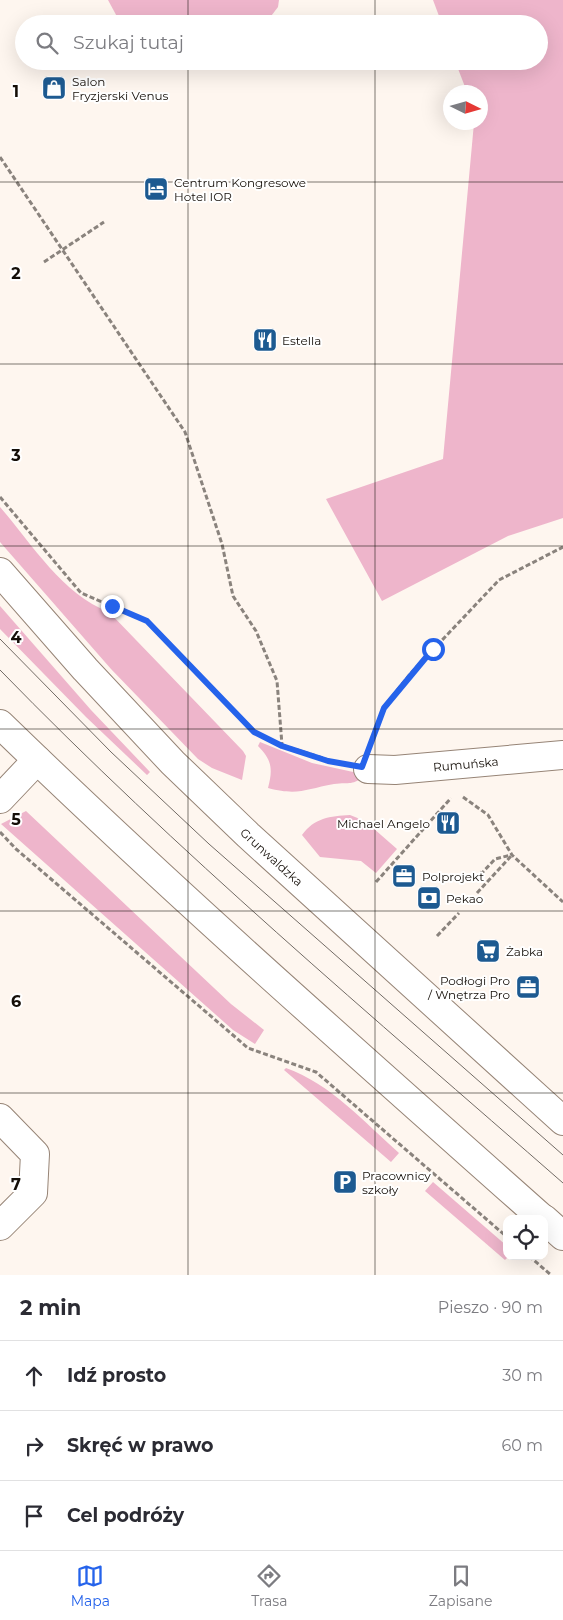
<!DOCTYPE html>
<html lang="pl">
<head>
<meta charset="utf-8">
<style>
	body { margin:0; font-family:Montserrat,sans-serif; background:#f7f7f7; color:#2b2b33 }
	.controls { position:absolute; right:15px; bottom:15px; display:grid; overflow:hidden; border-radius:10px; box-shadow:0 5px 20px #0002 }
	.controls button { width:45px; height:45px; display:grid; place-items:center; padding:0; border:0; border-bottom:1px solid #e1e1e2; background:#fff; color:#2b2b33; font:25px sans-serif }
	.compass { position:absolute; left:443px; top:85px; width:45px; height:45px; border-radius:50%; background:#fff; box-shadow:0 5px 20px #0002; rotate:95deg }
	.stop { position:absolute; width:15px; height:15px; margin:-11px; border:4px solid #2563eb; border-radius:50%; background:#fff }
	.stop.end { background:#2563eb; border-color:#fff; box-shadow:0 1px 5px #0008 }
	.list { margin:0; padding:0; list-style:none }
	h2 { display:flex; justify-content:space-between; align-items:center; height:65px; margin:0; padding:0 20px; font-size:21px }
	h2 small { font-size:16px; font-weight:400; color:#7c7c81 }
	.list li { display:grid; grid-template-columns:32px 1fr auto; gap:15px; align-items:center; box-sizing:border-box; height:70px; padding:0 20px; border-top:1px solid #e1e1e2 }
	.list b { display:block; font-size:19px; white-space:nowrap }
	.list em { font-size:16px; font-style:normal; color:#7c7c81 }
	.icon { flex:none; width:28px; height:28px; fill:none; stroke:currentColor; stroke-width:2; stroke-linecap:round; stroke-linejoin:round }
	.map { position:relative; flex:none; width:563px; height:1275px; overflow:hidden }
	.search { position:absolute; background:#fff; box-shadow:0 5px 20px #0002; left:15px; right:15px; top:15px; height:55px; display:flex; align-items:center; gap:12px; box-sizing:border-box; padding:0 18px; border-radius:28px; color:#7c7c81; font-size:19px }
	.sheet { height:275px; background:#fff }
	nav { display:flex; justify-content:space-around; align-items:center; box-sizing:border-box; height:70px; border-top:1px solid #e1e1e2; background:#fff; font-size:14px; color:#7c7c81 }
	nav a { display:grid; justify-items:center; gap:2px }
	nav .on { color:#2563eb }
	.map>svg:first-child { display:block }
	.green { fill:#eeb5cb }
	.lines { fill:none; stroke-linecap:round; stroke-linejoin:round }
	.minor-casing { stroke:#968476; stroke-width:30 }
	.tertiary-casing { stroke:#968476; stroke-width:30 }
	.path { stroke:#8a837d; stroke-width:3; stroke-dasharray:5 2.5; stroke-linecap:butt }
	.minor { stroke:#fff; stroke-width:28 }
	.tertiary { stroke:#fff; stroke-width:28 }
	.tram { stroke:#726b65; stroke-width:1 }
	.route { stroke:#2563eb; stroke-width:6 }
	.grid { fill:none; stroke:#140e08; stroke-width:1; stroke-opacity:0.55 }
	.labels { text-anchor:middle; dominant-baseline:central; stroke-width:4; stroke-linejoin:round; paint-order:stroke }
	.poi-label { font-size:12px; fill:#140e08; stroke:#fff; text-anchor:start }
	.street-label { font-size:12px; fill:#140e08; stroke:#fff }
	.grid-label { font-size:16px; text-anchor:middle; font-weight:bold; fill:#140e08; stroke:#fff; stroke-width:4; stroke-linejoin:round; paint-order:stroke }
</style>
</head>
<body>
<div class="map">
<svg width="563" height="1275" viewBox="0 0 563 1275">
	<rect width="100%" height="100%" fill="#fef6ef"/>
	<g class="green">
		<path d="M 108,0 L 279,0 L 278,7 L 265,24 L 121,24 Z"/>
		<path d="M 433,0 L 563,0 L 563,518 L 508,536 L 382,601 L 326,499 L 443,459 L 474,123 L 480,122 L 480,92 L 467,92 L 455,61 L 539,61 L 539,24 L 442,24 Z"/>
		<path d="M 0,507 C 32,544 62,594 109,612 L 243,751 L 246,756 L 242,780 L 212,768 L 198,759 L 111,669 L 0,542 Z"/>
		<path d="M 0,606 L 91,710 L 150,772 L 147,775 L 86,717 L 0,629 Z"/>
		<path d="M 260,742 L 312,763 L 367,775 C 351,786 351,782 334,784 C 306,789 298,796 268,788 C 273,769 272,760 258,746 Z"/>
		<path d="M 26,811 L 231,1004 L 264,1030 L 255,1044 L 233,1030 L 1,824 Z"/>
		<path d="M 350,815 L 365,821 L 397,849 L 376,873 L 361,861 L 320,857 L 302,835 C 314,818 330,816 350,815 Z"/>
		<path d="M 286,1068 C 331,1084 364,1122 399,1153 L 391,1162 L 284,1070 Z"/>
		<path d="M 433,1182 L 507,1246 L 507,1256 L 509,1256 L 505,1260 L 425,1191 Z"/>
	</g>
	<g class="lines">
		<defs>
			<g id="minor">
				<path id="s1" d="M 368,769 L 395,770 L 563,755"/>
				<path d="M 0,799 L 37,760"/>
				<path d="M 0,1118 L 35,1154 L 33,1193 L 0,1226"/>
			</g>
			<g id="tertiary">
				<path id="s2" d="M 0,572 L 85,669 L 173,763 L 248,835 L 563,1121"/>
				<path d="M 0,724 C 176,895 360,1056 543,1219"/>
				<path d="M 544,1219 L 563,1236"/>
			</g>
		</defs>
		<use href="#minor" class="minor-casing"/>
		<use href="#tertiary" class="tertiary-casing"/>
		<g class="path">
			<path d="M 0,157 L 185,432 L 222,544 L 233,596 L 256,631 L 277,681 L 282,745"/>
			<path d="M 44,262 L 104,222"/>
			<path d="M 0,497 L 81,593 L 147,621 L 254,732 L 282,745 L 338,763"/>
			<path d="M 373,736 L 384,707 L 410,674 L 499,580 L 563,547"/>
			<path d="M 463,797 L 488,815 L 512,855 L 563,902"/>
			<path d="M 0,832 L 16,849 L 248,1048 L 316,1072 L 507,1237"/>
			<path d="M 480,872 L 482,873 L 495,859 L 511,855"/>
			<path d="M 376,882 L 451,798"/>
			<path d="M 477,893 L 512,855"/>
			<path d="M 437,936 L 459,913"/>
			<path d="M 529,1256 L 551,1275"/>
		</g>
		<use href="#minor" class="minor"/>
		<use href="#tertiary" class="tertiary"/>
		<g class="tram">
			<path d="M 0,639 L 111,752 L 209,844 L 563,1155"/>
			<path d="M 0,670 C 177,852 372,1016 563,1183"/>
		</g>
	</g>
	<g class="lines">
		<path class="route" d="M 112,606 L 147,621 L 254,732 L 282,746 L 328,761 L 362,767 L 384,708 L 433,649"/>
	</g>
	<path class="grid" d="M 188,0 L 188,24M 375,0 L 375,24M 188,61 L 188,1275M 375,61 L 375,1275M 0,182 L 563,182M 0,364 L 563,364M 0,546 L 563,546M 0,729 L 563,729M 0,911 L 563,911M 0,1093 L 563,1093"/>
	<defs>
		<symbol id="shop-square" viewBox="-11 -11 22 22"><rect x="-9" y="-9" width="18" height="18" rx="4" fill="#1d5a91" stroke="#fff"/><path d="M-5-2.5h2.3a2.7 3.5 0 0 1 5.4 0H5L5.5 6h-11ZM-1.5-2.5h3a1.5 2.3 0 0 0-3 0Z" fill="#fff"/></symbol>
		<symbol id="hotel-square" viewBox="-11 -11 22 22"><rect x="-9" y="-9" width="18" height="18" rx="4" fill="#1d5a91" stroke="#fff"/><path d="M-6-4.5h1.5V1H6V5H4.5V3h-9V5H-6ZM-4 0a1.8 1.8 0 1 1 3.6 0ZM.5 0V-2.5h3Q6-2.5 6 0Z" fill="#fff"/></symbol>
		<symbol id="restaurant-square" viewBox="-11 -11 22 22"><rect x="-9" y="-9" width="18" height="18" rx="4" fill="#1d5a91" stroke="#fff"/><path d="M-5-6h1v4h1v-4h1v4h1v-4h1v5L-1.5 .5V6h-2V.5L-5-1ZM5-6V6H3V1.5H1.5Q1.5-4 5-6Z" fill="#fff"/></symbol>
		<symbol id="office-square" viewBox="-11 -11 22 22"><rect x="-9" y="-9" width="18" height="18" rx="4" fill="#1d5a91" stroke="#fff"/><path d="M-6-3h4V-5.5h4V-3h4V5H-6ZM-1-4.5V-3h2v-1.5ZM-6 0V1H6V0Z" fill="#fff"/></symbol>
		<symbol id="bank-square" viewBox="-11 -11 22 22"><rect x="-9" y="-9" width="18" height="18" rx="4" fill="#1d5a91" stroke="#fff"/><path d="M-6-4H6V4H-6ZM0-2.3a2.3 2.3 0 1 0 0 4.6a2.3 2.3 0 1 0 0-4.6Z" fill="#fff"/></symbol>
		<symbol id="supermarket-square" viewBox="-11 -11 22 22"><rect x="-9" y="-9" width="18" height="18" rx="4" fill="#1d5a91" stroke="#fff"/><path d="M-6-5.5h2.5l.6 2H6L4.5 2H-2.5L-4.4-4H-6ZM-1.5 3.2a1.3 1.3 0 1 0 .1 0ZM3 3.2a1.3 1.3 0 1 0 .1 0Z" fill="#fff"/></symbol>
		<symbol id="parking-square" viewBox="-11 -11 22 22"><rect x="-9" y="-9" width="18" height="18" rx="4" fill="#1d5a91" stroke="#fff"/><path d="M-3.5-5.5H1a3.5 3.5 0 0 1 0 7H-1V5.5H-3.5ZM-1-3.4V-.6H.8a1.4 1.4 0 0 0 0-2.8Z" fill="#fff"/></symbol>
	</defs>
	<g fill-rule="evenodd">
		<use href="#shop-square" x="40" y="74" width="28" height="28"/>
		<use href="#hotel-square" x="142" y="175" width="28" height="28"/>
		<use href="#restaurant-square" x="251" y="326" width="28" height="28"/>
		<use href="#restaurant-square" x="434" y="809" width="28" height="28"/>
		<use href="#office-square" x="390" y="862" width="28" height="28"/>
		<use href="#bank-square" x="415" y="884" width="28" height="28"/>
		<use href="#supermarket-square" x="474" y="937" width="28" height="28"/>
		<use href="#office-square" x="514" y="973" width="28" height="28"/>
		<use href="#parking-square" x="331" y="1168" width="28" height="28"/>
	</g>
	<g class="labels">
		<g class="poi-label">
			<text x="72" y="81">Salon<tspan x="72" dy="14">Fryzjerski Venus</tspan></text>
			<text x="174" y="182">Centrum Kongresowe<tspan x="174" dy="14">Hotel IOR</tspan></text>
			<text x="282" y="340">Estella</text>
			<text x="430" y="823" text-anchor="end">Michael Angelo</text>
			<text x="422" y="876">Polprojekt</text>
			<text x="446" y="898">Pekao</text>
			<text x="506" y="951">Żabka</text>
			<text x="510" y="980" text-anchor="end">Podłogi Pro<tspan x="510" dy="14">/ Wnętrza Pro</tspan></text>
			<text x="362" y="1175">Pracownicy<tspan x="362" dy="14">szkoły</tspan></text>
		</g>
		<g class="street-label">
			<text stroke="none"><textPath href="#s1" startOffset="98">Rumuńska</textPath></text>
			<text stroke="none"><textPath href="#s2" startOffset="394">Grunwaldzka</textPath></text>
		</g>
	</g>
	<g class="grid-label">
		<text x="16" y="97">1</text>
		<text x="16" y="279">2</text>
		<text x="16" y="461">3</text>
		<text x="16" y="643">4</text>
		<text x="16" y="825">5</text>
		<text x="16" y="1007">6</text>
		<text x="16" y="1190">7</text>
	</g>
</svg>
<div class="controls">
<button><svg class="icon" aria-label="locate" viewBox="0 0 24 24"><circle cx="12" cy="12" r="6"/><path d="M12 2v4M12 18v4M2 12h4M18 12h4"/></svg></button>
</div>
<svg class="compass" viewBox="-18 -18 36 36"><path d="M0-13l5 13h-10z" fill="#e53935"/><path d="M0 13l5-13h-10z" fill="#7c7c81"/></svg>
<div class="stop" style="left:433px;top:649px"></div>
<div class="stop end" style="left:112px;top:606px"></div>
<div class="search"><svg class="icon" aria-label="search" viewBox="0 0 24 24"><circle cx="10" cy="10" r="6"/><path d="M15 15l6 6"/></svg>Szukaj tutaj</div>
</div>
<section class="sheet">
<h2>2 min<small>Pieszo · 90 m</small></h2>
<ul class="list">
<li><svg class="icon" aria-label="ahead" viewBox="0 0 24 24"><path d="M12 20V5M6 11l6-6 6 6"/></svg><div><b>Idź prosto</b></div><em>30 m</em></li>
<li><svg class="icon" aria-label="right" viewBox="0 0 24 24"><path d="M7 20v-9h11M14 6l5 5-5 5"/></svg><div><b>Skręć w prawo</b></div><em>60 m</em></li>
<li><svg class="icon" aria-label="arrive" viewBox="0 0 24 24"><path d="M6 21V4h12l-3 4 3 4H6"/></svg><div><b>Cel podróży</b></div></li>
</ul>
</section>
<nav>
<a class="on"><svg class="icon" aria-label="map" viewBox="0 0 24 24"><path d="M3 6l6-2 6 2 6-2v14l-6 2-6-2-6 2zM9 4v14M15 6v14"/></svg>Mapa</a>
<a><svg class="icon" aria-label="directions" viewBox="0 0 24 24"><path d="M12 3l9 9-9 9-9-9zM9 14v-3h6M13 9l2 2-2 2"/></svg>Trasa</a>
<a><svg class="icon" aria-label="saved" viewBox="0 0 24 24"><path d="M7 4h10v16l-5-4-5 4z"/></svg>Zapisane</a>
</nav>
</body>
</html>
